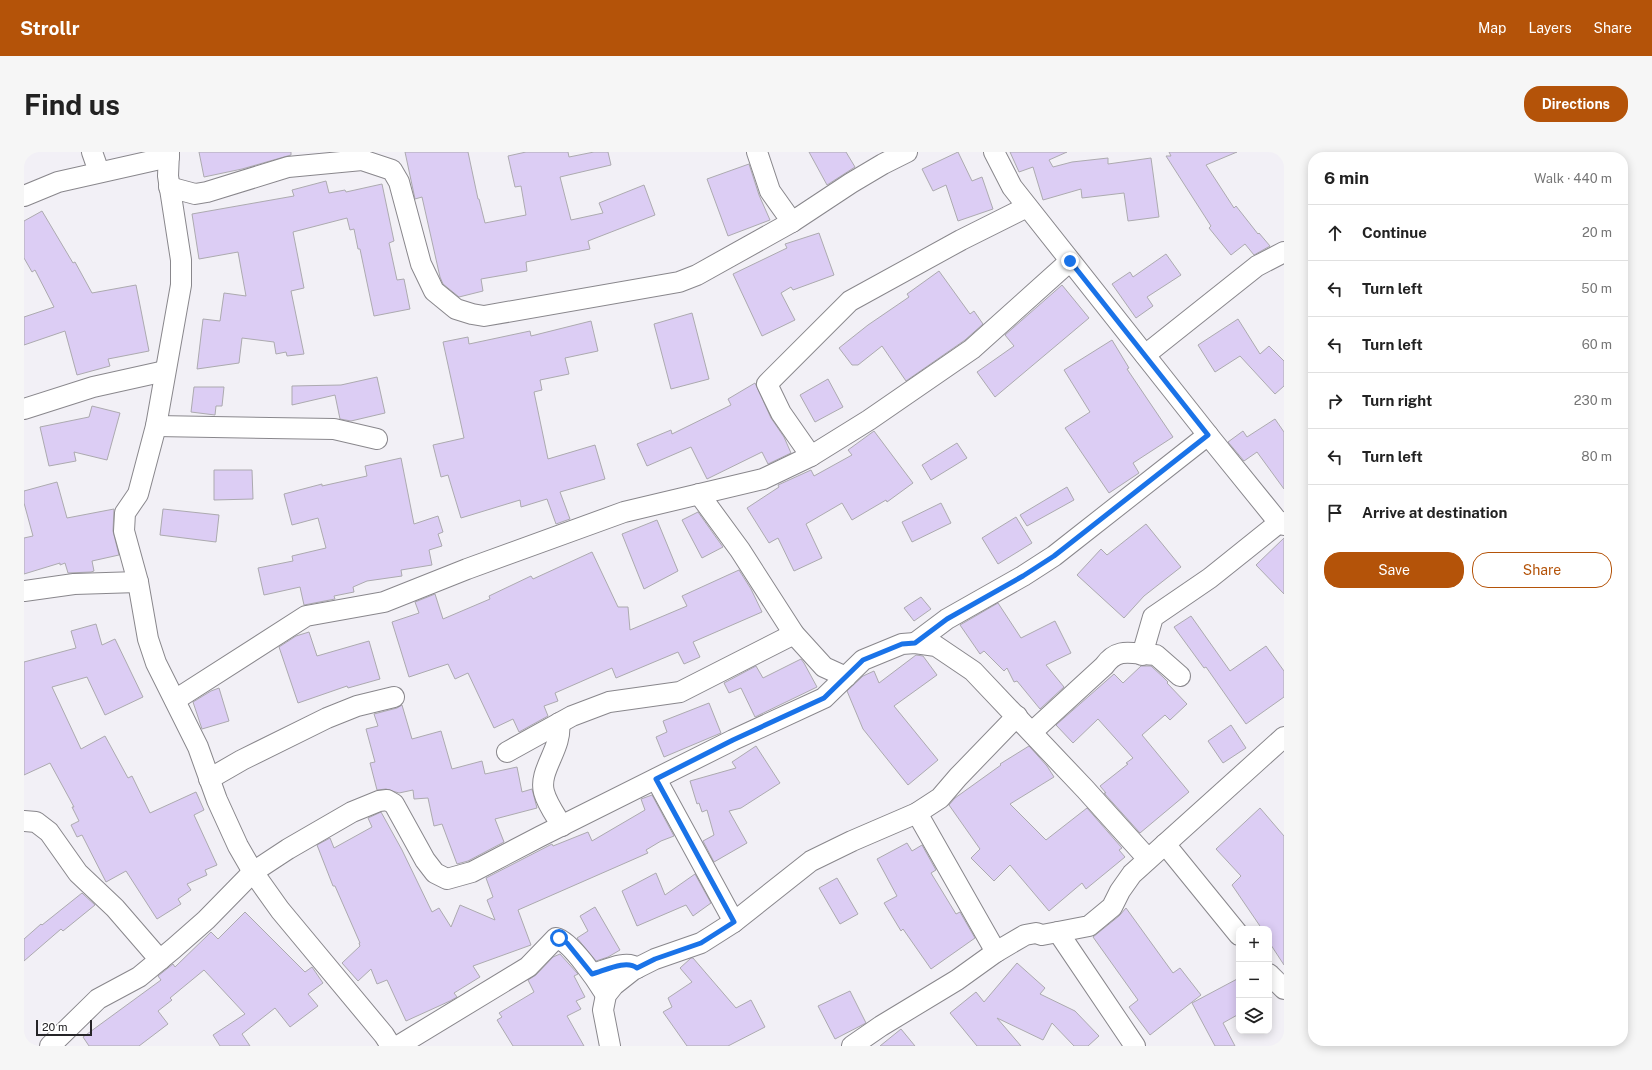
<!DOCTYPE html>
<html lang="en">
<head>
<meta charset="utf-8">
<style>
	body { margin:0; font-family:"Public Sans",sans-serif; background:#f6f6f6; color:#222 }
	.controls { position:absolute; right:12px; bottom:12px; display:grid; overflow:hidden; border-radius:8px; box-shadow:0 2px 10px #0003 }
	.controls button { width:36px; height:36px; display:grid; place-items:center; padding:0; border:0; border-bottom:1px solid #e0e0e0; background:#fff; color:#222; font:20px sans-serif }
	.scale { position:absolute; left:12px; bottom:10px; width:56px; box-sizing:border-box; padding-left:4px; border:2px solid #262528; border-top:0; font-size:11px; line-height:14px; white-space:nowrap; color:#262528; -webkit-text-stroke:3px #fff; paint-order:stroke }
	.stop { position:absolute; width:12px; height:12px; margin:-9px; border:3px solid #1a73e8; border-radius:50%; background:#fff }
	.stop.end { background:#1a73e8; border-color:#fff; box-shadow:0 1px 4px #0008 }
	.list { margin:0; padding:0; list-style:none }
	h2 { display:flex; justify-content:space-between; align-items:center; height:52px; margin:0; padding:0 16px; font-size:17px }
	h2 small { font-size:13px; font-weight:400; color:#767676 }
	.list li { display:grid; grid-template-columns:26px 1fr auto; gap:12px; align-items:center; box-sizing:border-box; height:56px; padding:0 16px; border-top:1px solid #e0e0e0 }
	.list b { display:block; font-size:15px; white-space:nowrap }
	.list em { font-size:13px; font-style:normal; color:#767676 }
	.actions { display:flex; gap:8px; padding:12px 16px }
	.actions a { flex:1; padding:9px 0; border:1px solid #b45309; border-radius:16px; text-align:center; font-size:14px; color:#b45309 }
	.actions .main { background:#b45309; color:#fff }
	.icon { flex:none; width:22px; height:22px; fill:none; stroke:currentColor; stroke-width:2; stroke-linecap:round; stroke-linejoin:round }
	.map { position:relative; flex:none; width:1260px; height:894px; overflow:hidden; border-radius:16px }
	header { display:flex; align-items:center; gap:24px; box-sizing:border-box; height:56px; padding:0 20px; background:#b45309; color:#fff }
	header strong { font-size:19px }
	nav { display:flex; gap:22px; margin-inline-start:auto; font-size:14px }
	.intro { display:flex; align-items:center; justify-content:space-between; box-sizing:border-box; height:96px; padding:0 24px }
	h1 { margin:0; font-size:28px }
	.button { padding:10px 18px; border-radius:16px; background:#b45309; color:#fff; font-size:14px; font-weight:700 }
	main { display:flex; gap:24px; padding:0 24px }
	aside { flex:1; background:#fff; border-radius:16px; box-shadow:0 2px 10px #0003 }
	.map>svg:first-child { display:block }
	.building { fill:#dccdf4; stroke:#acaaaf }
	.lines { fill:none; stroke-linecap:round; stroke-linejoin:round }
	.minor-casing { stroke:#89878c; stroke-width:22 }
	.minor { stroke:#fff; stroke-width:20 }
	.route { stroke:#1a73e8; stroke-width:5 }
</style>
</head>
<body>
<header>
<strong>Strollr</strong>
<nav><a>Map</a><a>Layers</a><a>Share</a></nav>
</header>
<div class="intro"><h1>Find us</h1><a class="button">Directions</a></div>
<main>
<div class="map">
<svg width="1260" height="894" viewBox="0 0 1260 894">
	<rect width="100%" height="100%" fill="#f2f0f6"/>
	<g class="building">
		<path d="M 175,0 L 267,0 L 267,3 L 218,17 L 180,25 Z"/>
		<path d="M 381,0 L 444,0 L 454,47 L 455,47 L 461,71 L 502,63 L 497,34 L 491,35 L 484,4 L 502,0 L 544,0 L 545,5 L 570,0 L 584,0 L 587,13 L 536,25 L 547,68 L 579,61 L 575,51 L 620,33 L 631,63 L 564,89 L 566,97 L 502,110 L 503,119 L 457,127 L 459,139 L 435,145 L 419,132 L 416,125 L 398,45 L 391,47 Z"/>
		<path d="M 785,0 L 822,0 L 831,15 L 803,33 Z"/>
		<path d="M 934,0 L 948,29 L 958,25 L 969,57 L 934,69 L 922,33 L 909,39 L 898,17 Z"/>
		<path d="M 986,0 L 1043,0 L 1025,8 L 1029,15 L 1048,10 L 1084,6 L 1084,12 L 1127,6 L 1135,65 L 1104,69 L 1100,41 L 1058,46 L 1057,37 L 1019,48 L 1009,15 L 995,20 Z"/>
		<path d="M 1145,0 L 1213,0 L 1182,13 L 1210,56 L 1212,54 L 1234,82 L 1235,81 L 1246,94 L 1230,103 L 1221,92 L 1207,103 L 1185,76 L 1187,74 L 1142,4 L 1147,4 Z"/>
		<path d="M 725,12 L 735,43 L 746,68 L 704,84 L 683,27 Z"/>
		<path d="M 302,29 L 305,41 L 321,38 L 322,40 L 358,32 L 370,89 L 365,91 L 373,128 L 380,127 L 386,157 L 350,164 L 336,97 L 334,97 L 330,77 L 326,78 L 323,66 L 269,80 L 280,136 L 267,139 L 280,202 L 263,204 L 262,200 L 252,202 L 250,190 L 218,186 L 215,211 L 173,217 L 179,167 L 196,169 L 200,141 L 222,144 L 214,100 L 175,107 L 168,62 L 270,44 L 268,38 Z"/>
		<path d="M 18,59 L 49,111 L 51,110 L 68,141 L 112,133 L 125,199 L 84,207 L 86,214 L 53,223 L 41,179 L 0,193 L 0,165 L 30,155 L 11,118 L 8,120 L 0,106 L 0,69 Z"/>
		<path d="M 795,81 L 810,123 L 769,138 L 767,135 L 757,141 L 771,168 L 738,184 L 709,122 L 763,96 L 761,92 Z"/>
		<path d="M 1142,102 L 1157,123 L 1123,145 L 1129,154 L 1112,166 L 1088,132 L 1106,120 L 1109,125 Z"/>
		<path d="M 915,119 L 946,162 L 950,159 L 959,172 L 941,188 L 882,229 L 858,194 L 834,213 L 828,213 L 815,196 L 844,173 L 885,145 L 883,142 Z"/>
		<path d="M 1038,133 L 1065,166 L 971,245 L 953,220 L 990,194 L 981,183 Z"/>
		<path d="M 668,161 L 685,227 L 647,237 L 630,172 Z"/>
		<path d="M 1214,167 L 1236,202 L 1245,194 L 1260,209 L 1260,234 L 1251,242 L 1216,204 L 1191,220 L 1174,193 Z"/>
		<path d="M 567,169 L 574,199 L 541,206 L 545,222 L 516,228 L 518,238 L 510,240 L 524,307 L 571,293 L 581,327 L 536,340 L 546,367 L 532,372 L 523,347 L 497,355 L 496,348 L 437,366 L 424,323 L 417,325 L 409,293 L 440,286 L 419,190 L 444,185 L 445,192 L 506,179 L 507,184 Z"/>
		<path d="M 1088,188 L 1105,216 L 1103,217 L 1149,285 L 1109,311 L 1115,321 L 1085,341 L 1041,276 L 1066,260 L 1040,218 Z"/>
		<path d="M 353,225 L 361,261 L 327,269 L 316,267 L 311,243 L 268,253 L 268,234 L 317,233 Z"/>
		<path d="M 804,227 L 819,255 L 791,270 L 776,243 Z"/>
		<path d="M 731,231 L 747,266 L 760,285 L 767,301 L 744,312 L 738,300 L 683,327 L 667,295 L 623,314 L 613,292 L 647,278 L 648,282 L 707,253 L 704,247 Z"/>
		<path d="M 170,235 L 200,235 L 198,254 L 192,254 L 191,263 L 167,260 Z"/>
		<path d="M 68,254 L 96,261 L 83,308 L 50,300 L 52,309 L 25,314 L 16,275 L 65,265 Z"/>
		<path d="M 1251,267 L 1260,280 L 1260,337 L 1233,300 L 1220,309 L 1204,290 L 1219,279 L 1223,285 Z"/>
		<path d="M 850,279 L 889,331 L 863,350 L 862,348 L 828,368 L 818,351 L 782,372 L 798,406 L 770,419 L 754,386 L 745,391 L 723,356 L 755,335 L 754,333 L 787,318 L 790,324 L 828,303 L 824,298 Z"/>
		<path d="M 933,291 L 943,306 L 907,328 L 898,313 Z"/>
		<path d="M 377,306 L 390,372 L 414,364 L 419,380 L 414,382 L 418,394 L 405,398 L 408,413 L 377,418 L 378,424 L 343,429 L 329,435 L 330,440 L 310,444 L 311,447 L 280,453 L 276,435 L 240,443 L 234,416 L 269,409 L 268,404 L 302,396 L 294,366 L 268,373 L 260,342 L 298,332 L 298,334 L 343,324 L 341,314 Z"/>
		<path d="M 190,318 L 228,318 L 229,347 L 190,348 Z"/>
		<path d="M 33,330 L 43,366 L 90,357 L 89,379 L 95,403 L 68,409 L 70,419 L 67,420 L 44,421 L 41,411 L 36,413 L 36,411 L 0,422 L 0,386 L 9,384 L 0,351 L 0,339 Z"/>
		<path d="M 1043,335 L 1050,348 L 1003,374 L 996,363 Z"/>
		<path d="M 917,351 L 927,371 L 888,390 L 878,370 Z"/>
		<path d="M 139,357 L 195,363 L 192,390 L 136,383 Z"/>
		<path d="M 674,360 L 699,395 L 678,406 L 658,368 Z"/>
		<path d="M 992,365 L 1008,391 L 974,412 L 958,386 Z"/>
		<path d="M 633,368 L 654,419 L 620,437 L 598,382 Z"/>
		<path d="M 1122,372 L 1157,415 L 1120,444 L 1100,466 L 1053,423 L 1077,397 L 1083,403 Z"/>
		<path d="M 1260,386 L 1260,442 L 1232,413 Z"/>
		<path d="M 568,400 L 594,455 L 604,455 L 606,478 L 663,454 L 658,444 L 715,418 L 727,437 L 738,460 L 669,490 L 676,505 L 660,512 L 654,500 L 592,526 L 588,516 L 531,541 L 534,549 L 520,554 L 524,564 L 495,580 L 489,567 L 470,576 L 444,521 L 431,527 L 424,512 L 385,525 L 368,470 L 395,461 L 391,450 L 411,442 L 419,467 L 466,447 L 465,444 L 507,424 L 509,427 Z"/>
		<path d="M 897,445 L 907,457 L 890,469 L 880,456 Z"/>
		<path d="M 974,451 L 997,486 L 1031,469 L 1047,501 L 1022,513 L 1040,535 L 1016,557 L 993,529 L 990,530 L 983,516 L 980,519 L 960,499 L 956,502 L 936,473 Z"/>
		<path d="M 1167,464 L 1206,519 L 1242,494 L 1260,519 L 1260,545 L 1222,572 L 1182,515 L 1180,516 L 1150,475 Z"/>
		<path d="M 72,472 L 78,493 L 91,487 L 119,545 L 81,563 L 63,525 L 28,535 L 57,597 L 81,584 L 104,626 L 108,624 L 126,661 L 172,640 L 180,658 L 170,663 L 193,713 L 181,718 L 183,723 L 163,732 L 167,738 L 154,747 L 157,752 L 133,767 L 102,719 L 82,730 L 58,683 L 53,685 L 47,673 L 55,669 L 48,655 L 50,655 L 26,611 L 0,623 L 0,510 L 52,496 L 47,479 Z"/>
		<path d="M 285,480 L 293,504 L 345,489 L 356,527 L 324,536 L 323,534 L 274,551 L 255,495 L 272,484 Z"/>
		<path d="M 892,503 L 899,504 L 913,523 L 870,554 L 914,608 L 884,633 L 839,577 L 823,539 L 839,524 L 850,519 L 855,531 Z"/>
		<path d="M 777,507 L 780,511 L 793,535 L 731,565 L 717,536 L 705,541 L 700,531 L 732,514 L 739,526 Z"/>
		<path d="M 1117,514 L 1127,514 L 1139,525 L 1144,530 L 1143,531 L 1163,552 L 1146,568 L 1141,563 L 1118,583 L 1165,640 L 1116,681 L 1080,641 L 1082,641 L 1076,634 L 1104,612 L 1102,611 L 1109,606 L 1074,567 L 1049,591 L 1032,573 L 1090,522 L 1099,531 Z"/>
		<path d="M 195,536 L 205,569 L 178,577 L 169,550 L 187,539 Z"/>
		<path d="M 685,551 L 697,581 L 640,605 L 632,585 L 643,580 L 639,569 Z"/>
		<path d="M 378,553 L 388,587 L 417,579 L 428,617 L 458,609 L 461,622 L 493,615 L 498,640 L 508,637 L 513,656 L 471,667 L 480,690 L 444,709 L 433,712 L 418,672 L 410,674 L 404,646 L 390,647 L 389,638 L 375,641 L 362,637 L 353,638 L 346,611 L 351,610 L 342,577 L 354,574 L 350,562 L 373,556 Z"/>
		<path d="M 1207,573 L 1222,596 L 1199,611 L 1184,589 Z"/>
		<path d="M 732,594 L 756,631 L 717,656 L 705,659 L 723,691 L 690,710 L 679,689 L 690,683 L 683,658 L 678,660 L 675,651 L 673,652 L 666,629 L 712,616 L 708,610 Z"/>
		<path d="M 1005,594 L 1023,614 L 1030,625 L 986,652 L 1022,688 L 1063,656 L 1098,696 L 1095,698 L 1101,705 L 1062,737 L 1058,731 L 1025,759 L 986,713 L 970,729 L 947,706 L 956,697 L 925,653 L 931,646 L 977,613 L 976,612 Z"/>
		<path d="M 628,643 L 650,684 L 637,689 L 622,698 L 624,701 L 494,758 L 507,793 L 449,814 L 456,825 L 430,841 L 433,845 L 426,849 L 382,869 L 363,828 L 353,832 L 347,817 L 334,829 L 318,811 L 336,794 L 335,791 L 336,791 L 311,734 L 309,734 L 293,693 L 306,686 L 310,696 L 348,675 L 344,666 L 357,660 L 378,698 L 408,760 L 415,756 L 427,775 L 436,753 L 471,768 L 463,748 L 469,745 L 462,726 L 528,692 L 529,694 L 564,680 L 568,689 L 621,658 L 617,647 Z"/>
		<path d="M 1236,656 L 1260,684 L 1260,813 L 1245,790 L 1245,777 L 1238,777 L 1208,733 L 1217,724 L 1192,697 Z"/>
		<path d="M 883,691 L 888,699 L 898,693 L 912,718 L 907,721 L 932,762 L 936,760 L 951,786 L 907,817 L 879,777 L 877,779 L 860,751 L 873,744 L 853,707 Z"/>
		<path d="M 632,721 L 641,743 L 671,722 L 687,751 L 669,764 L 662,753 L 613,774 L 598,739 Z"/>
		<path d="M 813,726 L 834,762 L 816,772 L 795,736 Z"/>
		<path d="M 58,741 L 71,753 L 39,779 L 37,777 L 0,809 L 0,787 L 17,772 L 18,773 Z"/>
		<path d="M 571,755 L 596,798 L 584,805 L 572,809 L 553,786 L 564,779 L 556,764 Z"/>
		<path d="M 1102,756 L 1149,821 L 1156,816 L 1177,843 L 1126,883 L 1105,855 L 1114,848 L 1069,785 L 1095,764 Z"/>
		<path d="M 221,760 L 281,820 L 288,815 L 299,831 L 284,842 L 294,854 L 266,875 L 251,856 L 218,882 L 226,894 L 196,894 L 189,883 L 221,862 L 180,818 L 146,846 L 148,848 L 134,859 L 144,872 L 115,894 L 65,894 L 59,885 L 137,828 L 134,824 L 149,812 L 151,815 L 187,780 L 194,787 Z"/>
		<path d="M 536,802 L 554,822 L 550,824 L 561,845 L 552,849 L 557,857 L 543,864 L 560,894 L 489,894 L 473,868 L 478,865 L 475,861 L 510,840 L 504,828 L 512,823 L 529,805 Z"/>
		<path d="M 667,806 L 669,806 L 712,856 L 727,848 L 741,875 L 704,894 L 663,894 L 639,860 L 648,855 L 644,846 L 668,830 L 656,816 Z"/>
		<path d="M 993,811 L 1021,836 L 1016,842 L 1051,859 L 1075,884 L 1064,894 L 1050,894 L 1028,871 L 1019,888 L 973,866 L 997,894 L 953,894 L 926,861 L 952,840 L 960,850 Z"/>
		<path d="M 1215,826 L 1215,862 L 1199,871 L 1211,894 L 1191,894 L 1168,851 Z"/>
		<path d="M 826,839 L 842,871 L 811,887 L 794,854 Z"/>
		<path d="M 877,877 L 891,894 L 856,894 Z"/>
	</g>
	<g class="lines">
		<defs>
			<g id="minor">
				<path d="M 68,0 L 75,20"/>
				<path d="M 145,0 L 144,24 L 157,108 L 157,133 L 132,274 L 114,342 L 101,361 L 100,379 L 114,430 L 124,487 L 132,511 L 174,595 L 193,648 L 214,694 L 229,720 L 256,758 L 360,883 L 367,894"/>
				<path d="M 733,0 L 746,39 L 768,70"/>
				<path d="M 970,0 L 988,35 L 1188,288 L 1252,367 L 1260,373"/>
				<path d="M 145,35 L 171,42 L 183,40 L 264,15 L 338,8 L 368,18 L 375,30 L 397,112 L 410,139 L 432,157 L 448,162 L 460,164 L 655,130 L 673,123 L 768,70 L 827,31 L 859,12 L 883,0"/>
				<path d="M 0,44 L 34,30 L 145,5"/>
				<path d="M 1121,203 L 1233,114 L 1260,100"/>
				<path d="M 0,257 L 69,235 L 141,219"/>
				<path d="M 132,274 L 310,277 L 353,287"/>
				<path d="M 787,304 L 757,261 L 743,232 L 826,149 L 937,88 L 1003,55"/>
				<path d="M 675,342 L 716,398 L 770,482 L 800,515 L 822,525"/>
				<path d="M 0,439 L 50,432 L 114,430"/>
				<path d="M 891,491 L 923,467 L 999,424 L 1030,404 L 1184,283"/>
				<path d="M 1118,503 L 1129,465 L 1186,426 L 1256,370"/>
				<path d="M 151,548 L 282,464 L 360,450 L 443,417 L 600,360 L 739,327 L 787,304 L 845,268 L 948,197 L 1046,109"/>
				<path d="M 535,571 C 539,596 514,618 520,640 C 523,652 532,664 538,674"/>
				<path d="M 1008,580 L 1080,514 C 1095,493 1110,503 1132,503 L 1156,524"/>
				<path d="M 483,600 L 548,564 L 585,550 L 656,540 L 770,482"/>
				<path d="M 185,627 L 218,608 L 303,566 L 333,554 L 370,545"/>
				<path d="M 632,627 L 710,770"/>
				<path d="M 893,661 L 972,800"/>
				<path d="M 0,669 L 12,670 L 25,680 L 54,721 L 91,756 L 136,808"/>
				<path d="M 1141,692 L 1215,783"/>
				<path d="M 1034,780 L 1111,894"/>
				<path d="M 569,822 C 580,819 602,807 613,816"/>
				<path d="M 1245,822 L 1260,837"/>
				<path d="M 26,894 L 74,847 L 115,825 L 149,797 L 182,768 L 229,720 L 264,697 L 328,660 L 355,649 L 363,648 L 370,652 L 401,708 L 411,721 L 423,727 L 448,720 L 517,684 L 709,588 L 800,546 L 839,508 L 878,492 L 891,491 L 912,494 L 949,519 L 1061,637 L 1124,707"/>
				<path d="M 374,894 L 504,815 L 532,786 C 547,789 574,830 582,843"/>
				<path d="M 586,894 L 579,858 L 582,843 L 590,833 L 609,818 L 631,807 L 677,791 L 710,770 L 787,709 L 828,689 L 893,661 L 916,646 L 934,625 L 993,564"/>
				<path d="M 828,894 L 857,874 L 933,828 L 972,800 L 1001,783 L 1012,781 L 1018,783 L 1034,780 L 1065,774 L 1088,755 L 1096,739 L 1108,722 L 1260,585"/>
			</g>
		</defs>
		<use href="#minor" class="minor-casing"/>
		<use href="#minor" class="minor"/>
	</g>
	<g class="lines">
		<path class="route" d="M 535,786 L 543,791 L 568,822 C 580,819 602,807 613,816 L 631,807 L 677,791 L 710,770 L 632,627 L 709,588 L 800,546 L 839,508 L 878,492 L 891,491 L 923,467 L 999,424 L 1030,404 L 1184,283 L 1046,109"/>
	</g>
</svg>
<div class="controls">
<button>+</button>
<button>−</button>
<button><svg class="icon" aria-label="layers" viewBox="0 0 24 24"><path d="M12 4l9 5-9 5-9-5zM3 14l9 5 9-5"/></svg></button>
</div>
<div class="scale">20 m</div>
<div class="stop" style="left:535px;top:786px"></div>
<div class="stop end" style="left:1046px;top:109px"></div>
</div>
<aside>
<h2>6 min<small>Walk · 440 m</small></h2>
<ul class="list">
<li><svg class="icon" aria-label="ahead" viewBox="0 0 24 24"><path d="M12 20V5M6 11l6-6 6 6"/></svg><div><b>Continue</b></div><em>20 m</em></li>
<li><svg class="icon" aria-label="left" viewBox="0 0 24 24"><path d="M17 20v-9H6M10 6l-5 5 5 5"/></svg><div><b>Turn left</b></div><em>50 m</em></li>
<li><svg class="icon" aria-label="left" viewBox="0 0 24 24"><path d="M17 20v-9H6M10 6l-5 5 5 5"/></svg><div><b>Turn left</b></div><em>60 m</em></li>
<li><svg class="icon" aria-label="right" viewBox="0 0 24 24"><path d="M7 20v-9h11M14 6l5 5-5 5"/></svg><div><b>Turn right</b></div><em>230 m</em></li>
<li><svg class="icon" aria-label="left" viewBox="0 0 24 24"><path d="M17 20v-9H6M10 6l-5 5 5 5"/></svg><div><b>Turn left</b></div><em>80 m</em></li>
<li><svg class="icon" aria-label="arrive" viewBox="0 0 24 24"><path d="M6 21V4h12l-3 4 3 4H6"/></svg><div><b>Arrive at destination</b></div></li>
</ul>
<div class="actions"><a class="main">Save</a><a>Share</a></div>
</aside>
</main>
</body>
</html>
